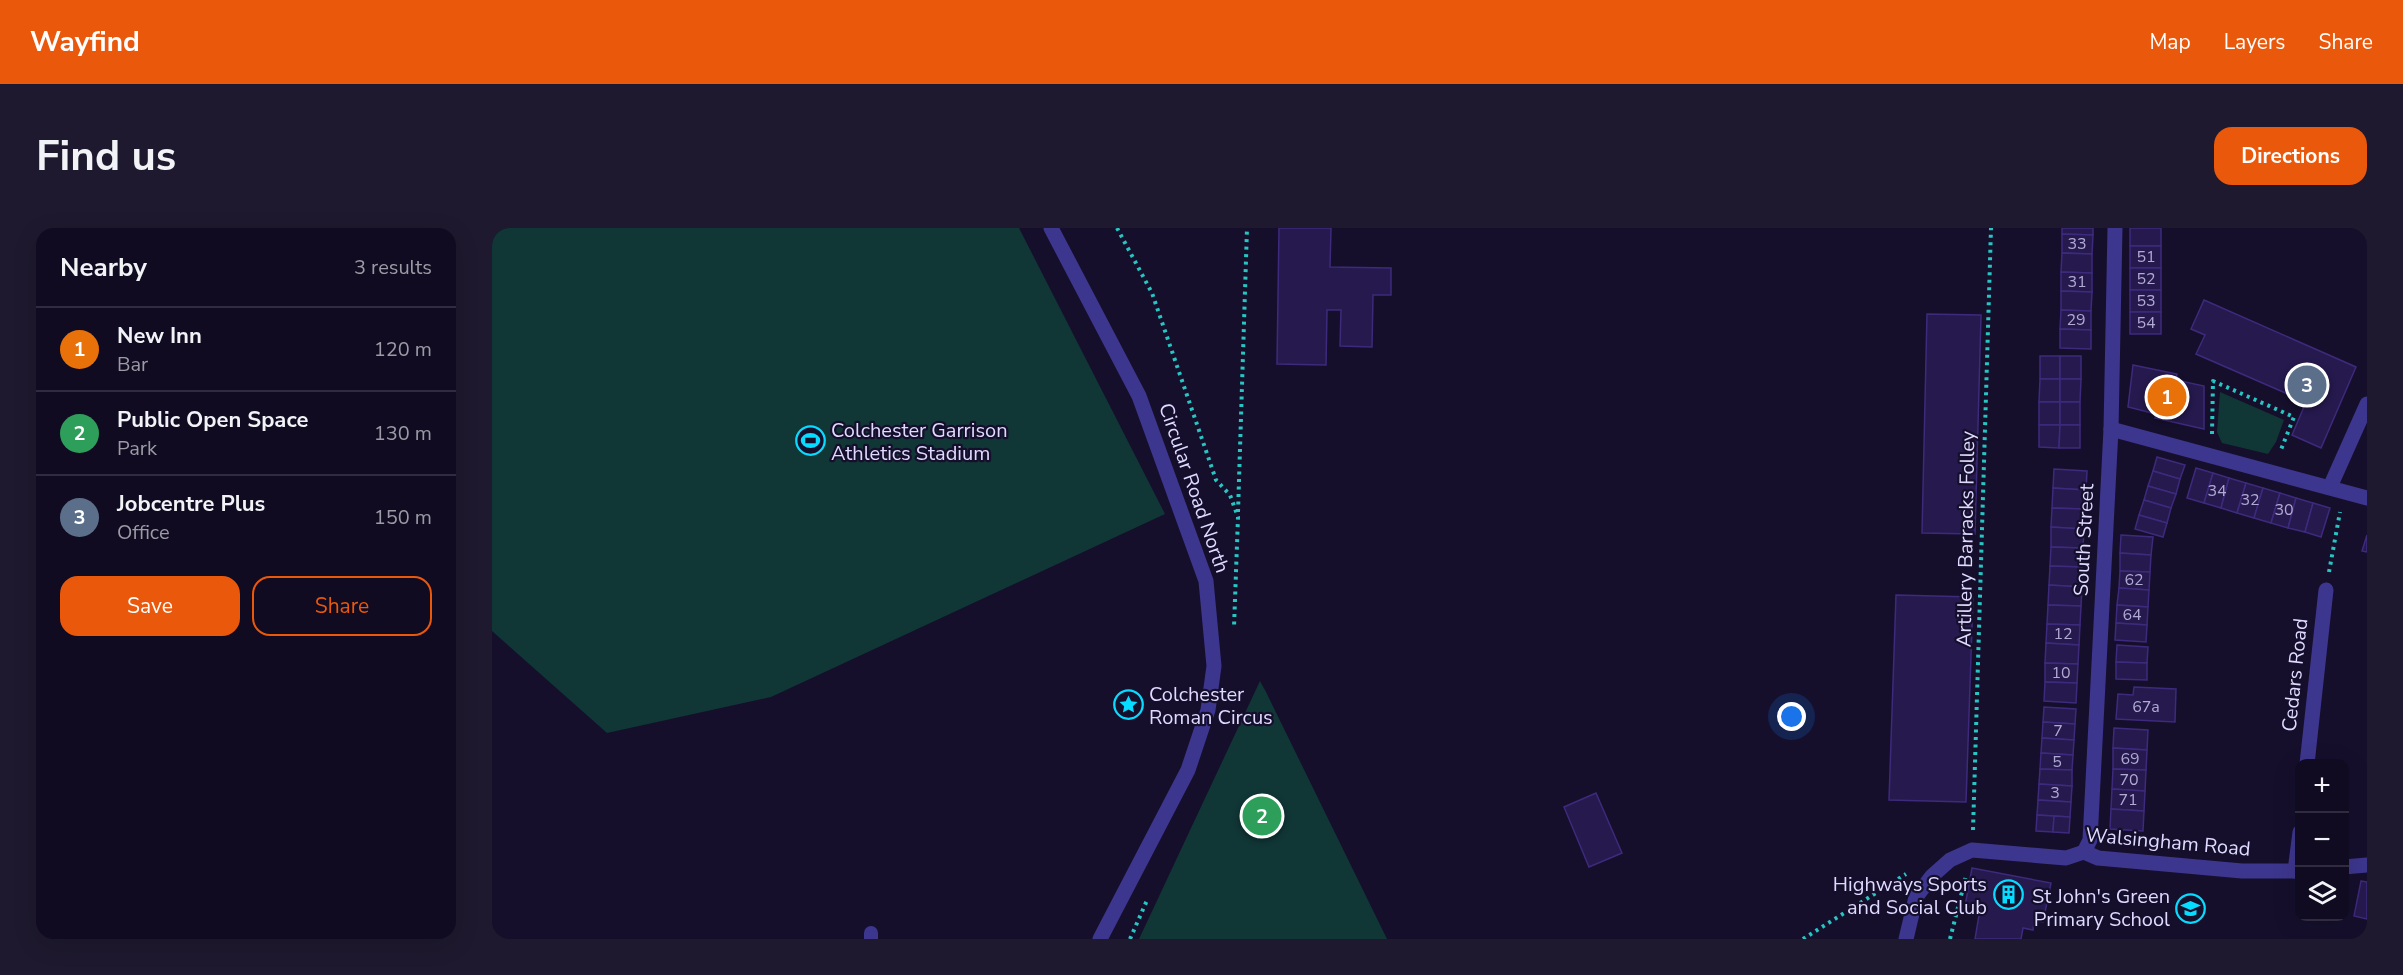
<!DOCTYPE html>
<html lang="en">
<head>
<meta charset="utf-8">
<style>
	body { margin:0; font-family:"Nunito Sans",sans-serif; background:#1e192e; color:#f1f3f6 }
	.controls { position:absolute; right:18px; bottom:18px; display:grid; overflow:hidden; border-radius:12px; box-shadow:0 6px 24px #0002 }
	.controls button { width:54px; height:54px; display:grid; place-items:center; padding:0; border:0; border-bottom:2px solid #302b3f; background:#100b21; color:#f1f3f6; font:30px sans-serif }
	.you { position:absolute; left:1300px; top:489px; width:21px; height:21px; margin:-15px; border:4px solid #fff; border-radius:50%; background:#1a73e8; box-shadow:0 0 0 9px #1a73e833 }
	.badge { display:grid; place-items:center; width:39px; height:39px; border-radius:50%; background:#ea580c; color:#fff; font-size:20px; font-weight:700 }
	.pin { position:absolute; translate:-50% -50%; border:3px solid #fff; box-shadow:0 2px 6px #0006 }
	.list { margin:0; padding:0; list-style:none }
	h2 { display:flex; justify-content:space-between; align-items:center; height:78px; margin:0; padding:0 24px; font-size:26px }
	h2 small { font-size:20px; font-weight:400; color:#9c9ba5 }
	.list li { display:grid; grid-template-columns:39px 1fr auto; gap:18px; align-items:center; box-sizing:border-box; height:84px; padding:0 24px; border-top:2px solid #302b3f }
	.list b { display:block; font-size:22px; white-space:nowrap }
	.list p { margin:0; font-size:20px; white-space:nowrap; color:#9c9ba5 }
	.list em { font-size:20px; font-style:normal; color:#9c9ba5 }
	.actions { display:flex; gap:12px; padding:18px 24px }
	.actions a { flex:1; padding:14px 0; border:2px solid #ea580c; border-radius:18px; text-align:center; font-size:21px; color:#ea580c }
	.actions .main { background:#ea580c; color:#fff }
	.icon { flex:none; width:33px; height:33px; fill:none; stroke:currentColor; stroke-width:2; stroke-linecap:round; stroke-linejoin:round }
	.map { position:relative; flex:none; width:1875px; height:711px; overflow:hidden; border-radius:18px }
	header { display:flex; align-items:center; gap:36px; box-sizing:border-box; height:84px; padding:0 30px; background:#ea580c; color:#fff }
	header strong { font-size:28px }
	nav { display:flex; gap:33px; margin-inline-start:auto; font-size:21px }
	.intro { display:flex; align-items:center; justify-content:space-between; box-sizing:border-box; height:144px; padding:0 36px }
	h1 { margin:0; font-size:42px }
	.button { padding:15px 27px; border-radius:18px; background:#ea580c; color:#fff; font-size:21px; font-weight:700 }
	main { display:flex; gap:36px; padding:0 36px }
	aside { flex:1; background:#100b21; border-radius:18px; box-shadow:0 6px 24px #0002 }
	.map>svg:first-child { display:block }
	.green { fill:#113636 }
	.building { fill:#26194e; stroke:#3d2a7c; stroke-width:1.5 }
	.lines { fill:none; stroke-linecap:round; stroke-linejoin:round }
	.path { stroke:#27c6c3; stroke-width:4; stroke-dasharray:3 4.5; stroke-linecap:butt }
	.lane { stroke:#3d368e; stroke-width:14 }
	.street { stroke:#3d368e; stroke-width:15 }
	.labels { text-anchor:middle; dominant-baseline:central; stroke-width:4.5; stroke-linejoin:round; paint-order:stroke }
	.number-label { font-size:16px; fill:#b1aad3 }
	.poi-label { font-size:20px; fill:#dfdaff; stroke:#150f2c; text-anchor:start }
	.street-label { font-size:20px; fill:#dfdaff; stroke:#150f2c }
</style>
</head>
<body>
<header>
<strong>Wayfind</strong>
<nav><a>Map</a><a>Layers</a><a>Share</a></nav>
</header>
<div class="intro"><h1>Find us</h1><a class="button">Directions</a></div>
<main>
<aside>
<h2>Nearby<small>3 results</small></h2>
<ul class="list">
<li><span class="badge" style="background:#e8710a">1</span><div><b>New Inn</b><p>Bar</p></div><em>120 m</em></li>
<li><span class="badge" style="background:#2e9e5b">2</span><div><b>Public Open Space</b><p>Park</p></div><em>130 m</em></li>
<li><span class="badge" style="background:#5c6f8a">3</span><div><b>Jobcentre Plus</b><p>Office</p></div><em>150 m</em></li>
</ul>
<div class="actions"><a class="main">Save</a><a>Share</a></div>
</aside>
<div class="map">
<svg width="1875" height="711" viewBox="0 0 1875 711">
	<rect width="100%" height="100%" fill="#150f2c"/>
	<g class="green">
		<path d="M 0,0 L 527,0 L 673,286 L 279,469 L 115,505 L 0,403 Z"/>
		<path d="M 1728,164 L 1792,192 L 1784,214 L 1776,226 L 1730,215 L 1725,204 Z"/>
		<path d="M 768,453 L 774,464 L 895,711 L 647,711 Z"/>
	</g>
	<g class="building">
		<path d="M 787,0 L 839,0 L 838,39 L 899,40 L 899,67 L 881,67 L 880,119 L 848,118 L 849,82 L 835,82 L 834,137 L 785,136 Z"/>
		<path d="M 1570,0 L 1601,0 L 1601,7 L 1570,6 Z"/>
		<rect x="1638" y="0" width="31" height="18"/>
		<path d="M 1570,6 L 1601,7 L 1600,26 L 1570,25 Z"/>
		<rect x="1638" y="18" width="31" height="22"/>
		<path d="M 1570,25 L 1600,26 L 1600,45 L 1569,44 Z"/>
		<rect x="1638" y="40" width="31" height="22"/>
		<path d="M 1569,44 L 1600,45 L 1600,64 L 1569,63 Z"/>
		<rect x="1638" y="62" width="31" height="22"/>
		<path d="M 1569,63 L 1600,64 L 1599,83 L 1569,82 Z"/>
		<path d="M 1712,72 L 1864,139 L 1829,220 L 1800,207 L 1814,174 L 1704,126 L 1713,107 L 1699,101 Z"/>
		<path d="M 1569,82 L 1599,83 L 1599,102 L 1568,101 Z"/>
		<rect x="1638" y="84" width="31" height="22"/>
		<path d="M 1435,86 L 1489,87 L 1483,306 L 1430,305 Z"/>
		<path d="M 1568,101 L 1599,102 L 1599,121 L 1568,120 Z"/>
		<rect x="1548" y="128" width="20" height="23"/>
		<rect x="1568" y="128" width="21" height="23"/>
		<path d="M 1641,137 L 1685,146 L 1684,152 L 1712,158 L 1712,201 L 1663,190 L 1664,186 L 1636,179 Z"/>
		<path d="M 1548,151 L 1568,151 L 1568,174 L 1547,174 Z"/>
		<path d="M 1568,151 L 1589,151 L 1588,174 L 1568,174 Z"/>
		<rect x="1547" y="174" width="21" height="23"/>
		<rect x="1568" y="174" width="20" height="23"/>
		<path d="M 1547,197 L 1568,197 L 1567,220 L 1547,219 Z"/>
		<path d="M 1568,197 L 1588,197 L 1588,220 L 1567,220 Z"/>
		<path d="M 1665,229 L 1693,237 L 1688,251 L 1661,243 Z"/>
		<path d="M 1704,240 L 1721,245 L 1712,275 L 1695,270 Z"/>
		<path d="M 1562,241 L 1595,243 L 1594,262 L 1561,260 Z"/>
		<path d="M 1661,243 L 1688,251 L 1684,266 L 1656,258 Z"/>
		<path d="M 1721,245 L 1737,250 L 1729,280 L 1712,275 Z"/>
		<path d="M 1737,250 L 1754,255 L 1745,285 L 1729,280 Z"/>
		<path d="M 1754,255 L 1771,260 L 1762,290 L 1745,285 Z"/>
		<path d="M 1656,258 L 1684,266 L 1679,280 L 1652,272 Z"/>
		<path d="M 1561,260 L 1594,262 L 1593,281 L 1560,280 Z"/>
		<path d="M 1771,260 L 1788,265 L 1779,295 L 1762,290 Z"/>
		<path d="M 1788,265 L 1804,270 L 1796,300 L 1779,295 Z"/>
		<path d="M 1804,270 L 1821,275 L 1813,304 L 1796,300 Z"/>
		<path d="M 1652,272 L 1679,280 L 1675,295 L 1647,287 Z"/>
		<path d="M 1821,275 L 1838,280 L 1829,309 L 1813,304 Z"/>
		<path d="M 1560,280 L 1593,281 L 1592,301 L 1559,299 Z"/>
		<path d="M 1647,287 L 1675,295 L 1671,309 L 1643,301 Z"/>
		<path d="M 1559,299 L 1592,301 L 1591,320 L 1559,319 Z"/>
		<path d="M 1629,307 L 1661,309 L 1659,327 L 1628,325 Z"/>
		<path d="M 1875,307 L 1875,324 L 1870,323 Z"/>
		<path d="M 1559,319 L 1591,320 L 1590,339 L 1558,338 Z"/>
		<path d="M 1628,325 L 1659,327 L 1658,344 L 1628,343 Z"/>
		<path d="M 1558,338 L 1590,339 L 1590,359 L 1557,357 Z"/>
		<path d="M 1628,343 L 1658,344 L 1657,362 L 1627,360 Z"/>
		<path d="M 1557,357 L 1590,359 L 1589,378 L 1556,377 Z"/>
		<path d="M 1627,360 L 1657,362 L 1656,379 L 1625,377 Z"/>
		<path d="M 1404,367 L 1481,369 L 1474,574 L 1397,572 Z"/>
		<path d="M 1556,377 L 1589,378 L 1588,397 L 1555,396 Z"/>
		<path d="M 1625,377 L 1656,379 L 1655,397 L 1624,395 Z"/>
		<path d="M 1624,395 L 1655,397 L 1654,414 L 1623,412 Z"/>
		<path d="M 1555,396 L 1588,397 L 1587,417 L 1554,415 Z"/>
		<path d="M 1554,415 L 1587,417 L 1586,436 L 1553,435 Z"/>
		<path d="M 1625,417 L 1656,419 L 1655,435 L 1624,434 Z"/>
		<path d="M 1624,434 L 1655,435 L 1655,452 L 1624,451 Z"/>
		<path d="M 1553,435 L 1586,436 L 1585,455 L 1553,454 Z"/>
		<path d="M 1553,454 L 1585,455 L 1584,475 L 1552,473 Z"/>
		<path d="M 1642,459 L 1684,461 L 1683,494 L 1624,491 L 1626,466 L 1641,467 Z"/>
		<path d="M 1552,479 L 1584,481 L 1583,496 L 1551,494 Z"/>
		<path d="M 1551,494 L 1583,496 L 1582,512 L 1550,510 Z"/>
		<path d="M 1622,500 L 1656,502 L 1655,522 L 1621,520 Z"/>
		<path d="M 1550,510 L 1582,512 L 1581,527 L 1549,525 Z"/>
		<path d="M 1621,520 L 1655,522 L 1654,542 L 1621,541 Z"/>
		<path d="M 1549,525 L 1581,527 L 1580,542 L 1548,541 Z"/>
		<path d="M 1548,541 L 1580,542 L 1580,558 L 1547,556 Z"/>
		<path d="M 1621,541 L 1654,542 L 1653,563 L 1620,561 Z"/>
		<path d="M 1547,556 L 1580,558 L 1579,574 L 1546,572 Z"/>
		<path d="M 1620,561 L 1653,563 L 1652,583 L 1619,581 Z"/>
		<path d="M 1104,565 L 1130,625 L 1097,639 L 1072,579 Z"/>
		<path d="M 1546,572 L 1579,574 L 1578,589 L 1545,587 Z"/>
		<path d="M 1619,581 L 1652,583 L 1651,603 L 1618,601 Z"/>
		<path d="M 1545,587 L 1562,588 L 1561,604 L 1544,603 Z"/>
		<path d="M 1562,588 L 1578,589 L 1577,605 L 1561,604 Z"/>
		<path d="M 1480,640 L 1559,655 L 1551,694 L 1542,693 L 1541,702 L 1531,700 L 1529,711 L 1483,711 L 1488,681 L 1473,678 Z"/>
		<path d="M 1869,653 L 1875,654 L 1875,691 L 1862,688 Z"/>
	</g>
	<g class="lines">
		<g class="path">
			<path d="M 625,0 L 660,65 L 724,252 L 738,267 L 746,289 L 742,399"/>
			<path d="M 1720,206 L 1721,153 L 1802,189 L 1788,224"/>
			<path d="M 746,284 L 755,0"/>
			<path d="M 1837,344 L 1848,284"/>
			<path d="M 1481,602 L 1499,0"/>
			<path d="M 638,711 L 656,670"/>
			<path d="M 1311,711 L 1414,646"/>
			<path d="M 1458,711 L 1474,648"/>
		</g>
		<path class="lane" d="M 379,705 L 379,711"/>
		<g class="street">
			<path d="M 559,0 L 647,168 L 714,353 L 722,438 L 716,482 L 696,542 L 608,711"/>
			<path d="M 1619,201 L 1875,270"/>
			<path d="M 1838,259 L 1875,176"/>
			<path d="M 1815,536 L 1834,362"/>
			<path d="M 1592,624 L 1598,612 L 1619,201 L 1623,0"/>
			<path d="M 1852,639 L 1875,637"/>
			<path d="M 1803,643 L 1808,604"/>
			<path d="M 1414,711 L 1424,669 L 1440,648 L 1458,632 L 1480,622 L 1574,630 L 1592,624 L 1606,630 L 1750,643 L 1808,643"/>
		</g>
	</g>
	<defs>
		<symbol id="stadium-ring" viewBox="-11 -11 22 22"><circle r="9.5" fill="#150f2c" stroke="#06dcff" stroke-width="1.5"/><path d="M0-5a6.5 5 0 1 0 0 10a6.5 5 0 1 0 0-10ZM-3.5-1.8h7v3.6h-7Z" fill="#06dcff"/></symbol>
		<symbol id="sight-ring" viewBox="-11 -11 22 22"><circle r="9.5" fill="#150f2c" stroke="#06dcff" stroke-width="1.5"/><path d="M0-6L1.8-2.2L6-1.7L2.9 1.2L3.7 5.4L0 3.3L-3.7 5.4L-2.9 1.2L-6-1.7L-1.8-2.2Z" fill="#06dcff"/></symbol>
		<symbol id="building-ring" viewBox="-11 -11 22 22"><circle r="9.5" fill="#150f2c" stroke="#06dcff" stroke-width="1.5"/><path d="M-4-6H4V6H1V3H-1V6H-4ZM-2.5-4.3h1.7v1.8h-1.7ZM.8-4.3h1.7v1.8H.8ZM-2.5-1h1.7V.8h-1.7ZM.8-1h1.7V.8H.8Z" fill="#06dcff"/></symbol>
		<symbol id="school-ring" viewBox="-11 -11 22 22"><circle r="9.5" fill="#150f2c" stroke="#06dcff" stroke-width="1.5"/><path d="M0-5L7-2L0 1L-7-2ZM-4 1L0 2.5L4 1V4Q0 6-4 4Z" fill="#06dcff"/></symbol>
	</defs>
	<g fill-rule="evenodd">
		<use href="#stadium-ring" x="302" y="196" width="33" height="33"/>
		<use href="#sight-ring" x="620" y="460" width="33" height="33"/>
		<use href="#building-ring" x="1500" y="650" width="33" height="33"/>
		<use href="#school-ring" x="1682" y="664" width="33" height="33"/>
	</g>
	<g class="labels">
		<g class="number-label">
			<text x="1585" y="16">33</text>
			<text x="1654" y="29">51</text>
			<text x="1654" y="51">52</text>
			<text x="1585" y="54">31</text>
			<text x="1654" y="73">53</text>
			<text x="1584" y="92">29</text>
			<text x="1654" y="95">54</text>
			<text x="1725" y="263">34</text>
			<text x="1758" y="272">32</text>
			<text x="1792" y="282">30</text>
			<text x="1642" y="352">62</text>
			<text x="1640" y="387">64</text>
			<text x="1571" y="406">12</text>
			<text x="1569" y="445">10</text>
			<text x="1654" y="479">67a</text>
			<text x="1566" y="503">7</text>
			<text x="1638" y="531">69</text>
			<text x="1565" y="534">5</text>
			<text x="1637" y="552">70</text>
			<text x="1563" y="565">3</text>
			<text x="1636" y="572">71</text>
		</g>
		<g class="poi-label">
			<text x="339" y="202">Colchester Garrison<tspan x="339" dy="23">Athletics Stadium</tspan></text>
			<text x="657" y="466">Colchester<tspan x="657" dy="23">Roman Circus</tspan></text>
			<text x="1495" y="656" text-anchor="end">Highways Sports<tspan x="1495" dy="23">and Social Club</tspan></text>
			<text x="1678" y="668" text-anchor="end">St John's Green<tspan x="1678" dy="23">Primary School</tspan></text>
		</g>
		<g class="street-label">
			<text transform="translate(702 260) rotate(71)">Circular Road North</text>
			<text transform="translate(1474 311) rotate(-89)">Artillery Barracks Folley</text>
			<text transform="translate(1592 312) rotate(-87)">South Street</text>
			<text transform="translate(1803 447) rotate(-84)">Cedars Road</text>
			<text transform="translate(1676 614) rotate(5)">Walsingham Road</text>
		</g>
	</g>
</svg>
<div class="controls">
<button>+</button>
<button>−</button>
<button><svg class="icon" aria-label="layers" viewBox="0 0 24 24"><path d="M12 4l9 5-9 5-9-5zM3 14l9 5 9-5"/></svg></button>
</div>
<div class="you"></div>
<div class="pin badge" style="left:1675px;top:169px;background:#e8710a">1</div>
<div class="pin badge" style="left:770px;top:588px;background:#2e9e5b">2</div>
<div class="pin badge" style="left:1815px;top:157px;background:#5c6f8a">3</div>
</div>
</main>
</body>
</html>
